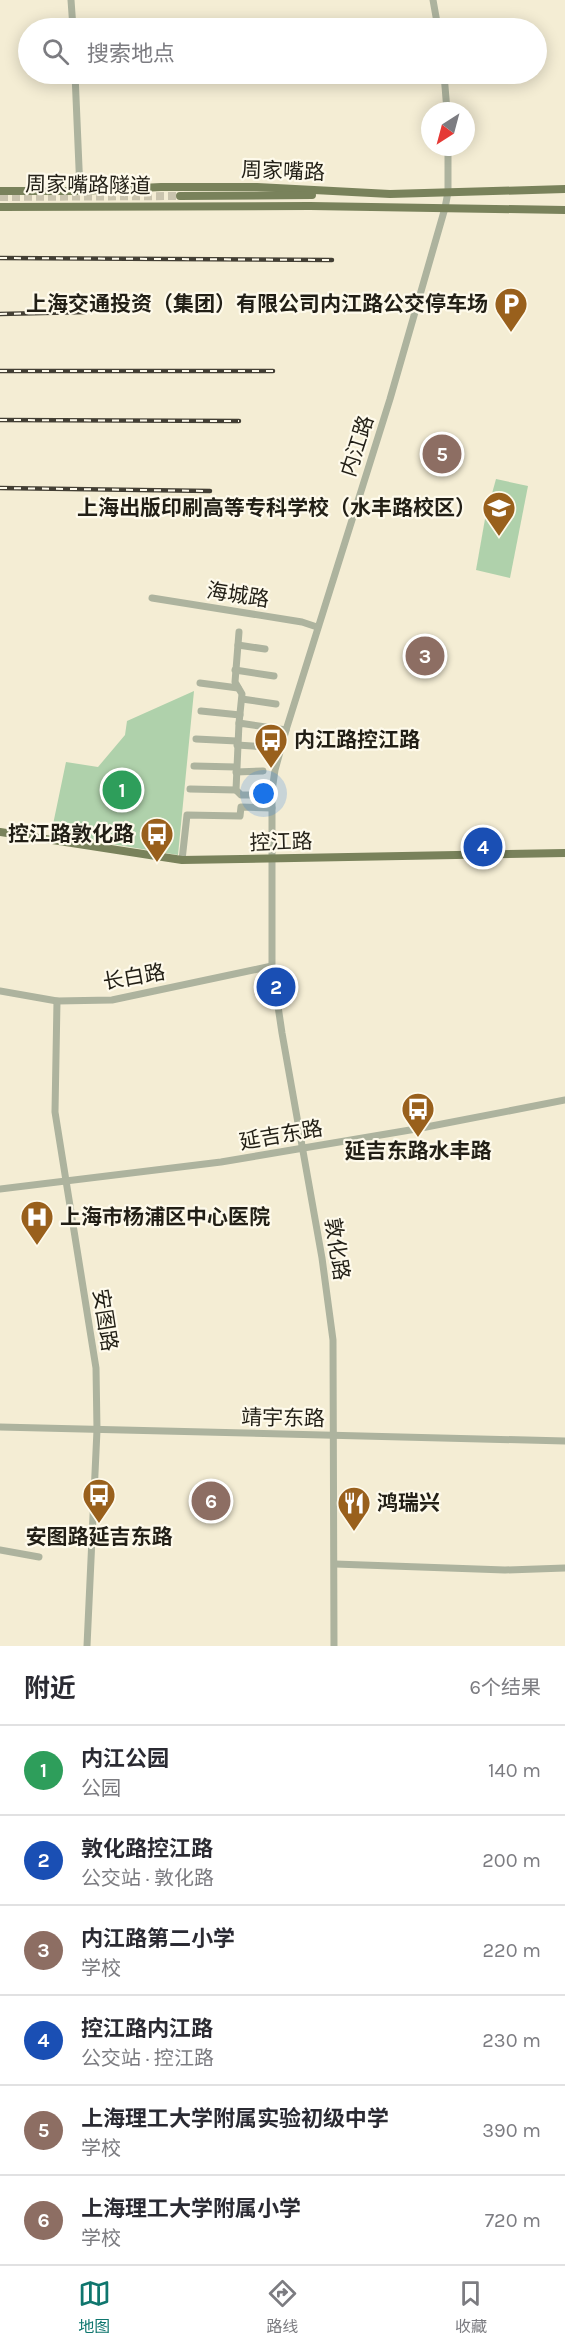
<!DOCTYPE html>
<html lang="zh">
<head>
<meta charset="utf-8">
<style>
	body { margin:0; font-family:Karla,"Noto Sans SC",sans-serif; background:#f2f2f3; color:#2b2b33 }
	.compass { position:absolute; left:421px; top:102px; width:54px; height:54px; border-radius:50%; background:#fff; box-shadow:0 3px 15px #0003; rotate:216deg }
	.you { position:absolute; left:264px; top:794px; width:21px; height:21px; margin:-15px; border:4px solid #fff; border-radius:50%; background:#1a73e8; box-shadow:0 0 0 9px #1a73e833 }
	.badge { display:grid; place-items:center; width:39px; height:39px; border-radius:50%; background:#0f766e; color:#fff; font-size:20px; font-weight:700 }
	.pin { position:absolute; translate:-50% -50%; border:3px solid #fff; box-shadow:0 2px 6px #0006 }
	.list { margin:0; padding:0; list-style:none }
	h2 { display:flex; justify-content:space-between; align-items:center; height:78px; margin:0; padding:0 24px; font-size:26px }
	h2 small { font-size:20px; font-weight:400; color:#7c7c81 }
	.list li { display:grid; grid-template-columns:39px 1fr auto; gap:18px; align-items:center; box-sizing:border-box; height:90px; padding:0 24px; border-top:2px solid #e1e1e2 }
	.list b { display:block; font-size:22px; white-space:nowrap }
	.list p { margin:0; font-size:20px; white-space:nowrap; color:#7c7c81 }
	.list em { font-size:20px; font-style:normal; color:#7c7c81 }
	.icon { flex:none; width:33px; height:33px; fill:none; stroke:currentColor; stroke-width:2; stroke-linecap:round; stroke-linejoin:round }
	.map { position:relative; flex:none; width:565px; height:1646px; overflow:hidden }
	.search { position:absolute; background:#fff; box-shadow:0 3px 15px #0003; left:18px; right:18px; top:18px; height:66px; display:flex; align-items:center; gap:15px; box-sizing:border-box; padding:0 21px; border-radius:33px; color:#7c7c81; font-size:22px }
	.sheet { height:618px; background:#fff }
	nav { display:flex; justify-content:space-around; align-items:center; box-sizing:border-box; height:84px; border-top:2px solid #e1e1e2; background:#fff; font-size:16px; color:#7c7c81 }
	nav a { display:grid; justify-items:center; gap:3px }
	nav .on { color:#0f766e }
	.map>svg:first-child { display:block }
	.green { fill:#afd1ab }
	.lines { fill:none; stroke-linecap:round; stroke-linejoin:round }
	.major-tunnel { stroke:#cac4ae; stroke-width:8; stroke-dasharray:8 4; stroke-linecap:butt }
	.minor { stroke:#adb39e; stroke-width:7 }
	.major { stroke:#79825b; stroke-width:8 }
	.rail-casing { stroke:#433f34; stroke-width:4.5 }
	.rail { stroke:#fefaeb; stroke-width:2; stroke-dasharray:7; stroke-linecap:butt }
	.labels { text-anchor:middle; dominant-baseline:central; stroke-width:4.5; stroke-linejoin:round; paint-order:stroke }
	.street-label { font-size:21px; fill:#221f16; stroke:#fefaeb }
	.poi-label { font-size:21px; font-weight:bold; fill:#221f16; stroke:#fefaeb; text-anchor:end }
</style>
</head>
<body>
<div class="map">
<svg width="565" height="1646" viewBox="0 0 565 1646">
	<rect width="100%" height="100%" fill="#f4edd4"/>
	<g class="green">
		<path d="M 496,479 L 528,486 L 510,578 L 476,570 L 485,519 Z"/>
		<path d="M 194,691 L 178,855 L 51,834 L 66,762 L 98,767 L 125,735 L 127,721 Z"/>
	</g>
	<g class="lines">
		<path class="major-tunnel" d="M 0,197 L 180,196"/>
		<g class="minor">
			<path d="M 71,0 L 73,28"/>
			<path d="M 433,0 L 438,28"/>
			<path d="M 75,74 L 80,191"/>
			<path d="M 444,74 L 447,111"/>
			<path d="M 152,598 L 302,622 L 317,627"/>
			<path d="M 238,645 L 265,649"/>
			<path d="M 235,670 L 274,676"/>
			<path d="M 200,683 L 238,688"/>
			<path d="M 242,699 L 276,704"/>
			<path d="M 201,711 L 240,715"/>
			<path d="M 239,723 L 242,694 L 235,682 L 239,632"/>
			<path d="M 196,739 L 237,741"/>
			<path d="M 237,745 L 267,747"/>
			<path d="M 194,766 L 236,767"/>
			<path d="M 236,772 L 263,771"/>
			<path d="M 190,789 L 236,790"/>
			<path d="M 263,795 L 241,795 L 236,790 L 239,723 L 286,730"/>
			<path d="M 182,860 L 187,815 L 240,816 L 241,807 L 272,808"/>
			<path d="M 0,991 L 57,1001 L 112,1000 L 272,966"/>
			<path d="M 57,1001 L 55,1112 L 96,1368 L 97,1430 L 87,1646"/>
			<path d="M 0,1189 L 221,1162 L 416,1129 L 565,1100"/>
			<path d="M 0,1427 L 565,1441"/>
			<path d="M 0,1550 L 39,1557"/>
			<path d="M 335,1564 L 505,1570 L 565,1568"/>
			<path d="M 334,1646 L 333,1340 L 322,1258 L 282,1033 L 272,966 L 272,791 L 275,770 L 286,730 L 390,399 L 445,208 L 448,192 L 448,147"/>
		</g>
		<g class="major">
			<path d="M 0,191 L 80,191 L 161,187 L 257,187 L 390,194 L 565,189"/>
			<path d="M 180,196 L 312,195"/>
			<path d="M 0,207 L 310,206 L 565,210"/>
			<path d="M 0,832 L 182,860 L 565,853"/>
		</g>
		<defs>
			<g id="rail">
				<path d="M 0,258 L 332,260"/>
				<path d="M 0,314 L 86,312"/>
				<path d="M 0,371 L 273,371"/>
				<path d="M 0,420 L 239,421"/>
				<path d="M 0,488 L 210,491"/>
			</g>
		</defs>
		<use href="#rail" class="rail-casing"/>
		<use href="#rail" class="rail"/>
	</g>
	<defs>
		<symbol id="parking-pin" viewBox="-11 -11 22 30"><path d="M0 17L-7.5 6A9.5 9.5 0 1 1 7.5 6Z" fill="#99601c" stroke="#fefaeb"/><path d="M-3.5-5.5H1a3.5 3.5 0 0 1 0 7H-1V5.5H-3.5ZM-1-3.4V-.6H.8a1.4 1.4 0 0 0 0-2.8Z" fill="#fff"/></symbol>
		<symbol id="university-pin" viewBox="-11 -11 22 30"><path d="M0 17L-7.5 6A9.5 9.5 0 1 1 7.5 6Z" fill="#99601c" stroke="#fefaeb"/><path d="M0-5L7-2L0 1L-7-2ZM-4 1L0 2.5L4 1V4Q0 6-4 4Z" fill="#fff"/></symbol>
		<symbol id="bus-pin" viewBox="-11 -11 22 30"><path d="M0 17L-7.5 6A9.5 9.5 0 1 1 7.5 6Z" fill="#99601c" stroke="#fefaeb"/><path d="M-5-6H5V4H4V6H2V4H-2V6H-4V4H-5ZM-3.5-4V0h7V-4ZM-3.5 1.2v1.5H-2V1.2ZM2 1.2v1.5H3.5V1.2Z" fill="#fff"/></symbol>
		<symbol id="hospital-pin" viewBox="-11 -11 22 30"><path d="M0 17L-7.5 6A9.5 9.5 0 1 1 7.5 6Z" fill="#99601c" stroke="#fefaeb"/><path d="M-5-5h3v3.5h4V-5h3V5h-3V1.5h-4V5h-3Z" fill="#fff"/></symbol>
		<symbol id="restaurant-pin" viewBox="-11 -11 22 30"><path d="M0 17L-7.5 6A9.5 9.5 0 1 1 7.5 6Z" fill="#99601c" stroke="#fefaeb"/><path d="M-5-6h1v4h1v-4h1v4h1v-4h1v5L-1.5 .5V6h-2V.5L-5-1ZM5-6V6H3V1.5H1.5Q1.5-4 5-6Z" fill="#fff"/></symbol>
	</defs>
	<g fill-rule="evenodd">
		<use href="#parking-pin" x="492" y="285" width="38" height="52"/>
		<use href="#university-pin" x="480" y="489" width="38" height="52"/>
		<use href="#bus-pin" x="252" y="721" width="38" height="52"/>
		<use href="#bus-pin" x="138" y="815" width="38" height="52"/>
		<use href="#bus-pin" x="399" y="1090" width="38" height="52"/>
		<use href="#hospital-pin" x="18" y="1198" width="38" height="52"/>
		<use href="#bus-pin" x="80" y="1476" width="38" height="52"/>
		<use href="#restaurant-pin" x="335" y="1484" width="38" height="52"/>
	</g>
	<g class="labels">
		<g class="street-label">
			<text transform="translate(283 171) rotate(2)">周家嘴路</text>
			<text transform="translate(88 185) rotate(1)">周家嘴路隧道</text>
			<text transform="translate(357 446) rotate(-72)">内江路</text>
			<text transform="translate(238 595) rotate(9)">海城路</text>
			<text transform="translate(281 842) rotate(-2)">控江路</text>
			<text transform="translate(134 977) rotate(-10)">长白路</text>
			<text transform="translate(281 1135) rotate(-10)">延吉东路</text>
			<text transform="translate(337 1249) rotate(81)">敦化路</text>
			<text transform="translate(105 1320) rotate(81)">安图路</text>
			<text transform="translate(283 1418) rotate(1)">靖宇东路</text>
		</g>
		<g class="poi-label">
			<text x="488" y="304">上海交通投资（集团）有限公司内江路公交停车场</text>
			<text x="476" y="508">上海出版印刷高等专科学校（水丰路校区）</text>
			<text x="294" y="740" text-anchor="start">内江路控江路</text>
			<text x="134" y="834">控江路敦化路</text>
			<text x="418" y="1151" text-anchor="middle">延吉东路水丰路</text>
			<text x="60" y="1217" text-anchor="start">上海市杨浦区中心医院</text>
			<text x="377" y="1503" text-anchor="start">鸿瑞兴</text>
			<text x="99" y="1537" text-anchor="middle">安图路延吉东路</text>
		</g>
	</g>
</svg>
<svg class="compass" viewBox="-18 -18 36 36"><path d="M0-13l5 13h-10z" fill="#e53935"/><path d="M0 13l5-13h-10z" fill="#7c7c81"/></svg>
<div class="you"></div>
<div class="pin badge" style="left:122px;top:790px;background:#2e9e5b">1</div>
<div class="pin badge" style="left:276px;top:987px;background:#1a4fb4">2</div>
<div class="pin badge" style="left:425px;top:656px;background:#8d6e63">3</div>
<div class="pin badge" style="left:483px;top:847px;background:#1a4fb4">4</div>
<div class="pin badge" style="left:442px;top:454px;background:#8d6e63">5</div>
<div class="pin badge" style="left:211px;top:1501px;background:#8d6e63">6</div>
<div class="search"><svg class="icon" aria-label="search" viewBox="0 0 24 24"><circle cx="10" cy="10" r="6"/><path d="M15 15l6 6"/></svg>搜索地点</div>
</div>
<section class="sheet">
<h2>附近<small>6个结果</small></h2>
<ul class="list">
<li><span class="badge" style="background:#2e9e5b">1</span><div><b>内江公园</b><p>公园</p></div><em>140 m</em></li>
<li><span class="badge" style="background:#1a4fb4">2</span><div><b>敦化路控江路</b><p>公交站 · 敦化路</p></div><em>200 m</em></li>
<li><span class="badge" style="background:#8d6e63">3</span><div><b>内江路第二小学</b><p>学校</p></div><em>220 m</em></li>
<li><span class="badge" style="background:#1a4fb4">4</span><div><b>控江路内江路</b><p>公交站 · 控江路</p></div><em>230 m</em></li>
<li><span class="badge" style="background:#8d6e63">5</span><div><b>上海理工大学附属实验初级中学</b><p>学校</p></div><em>390 m</em></li>
<li><span class="badge" style="background:#8d6e63">6</span><div><b>上海理工大学附属小学</b><p>学校</p></div><em>720 m</em></li>
</ul>
</section>
<nav>
<a class="on"><svg class="icon" aria-label="map" viewBox="0 0 24 24"><path d="M3 6l6-2 6 2 6-2v14l-6 2-6-2-6 2zM9 4v14M15 6v14"/></svg>地图</a>
<a><svg class="icon" aria-label="directions" viewBox="0 0 24 24"><path d="M12 3l9 9-9 9-9-9zM9 14v-3h6M13 9l2 2-2 2"/></svg>路线</a>
<a><svg class="icon" aria-label="saved" viewBox="0 0 24 24"><path d="M7 4h10v16l-5-4-5 4z"/></svg>收藏</a>
</nav>
</body>
</html>
